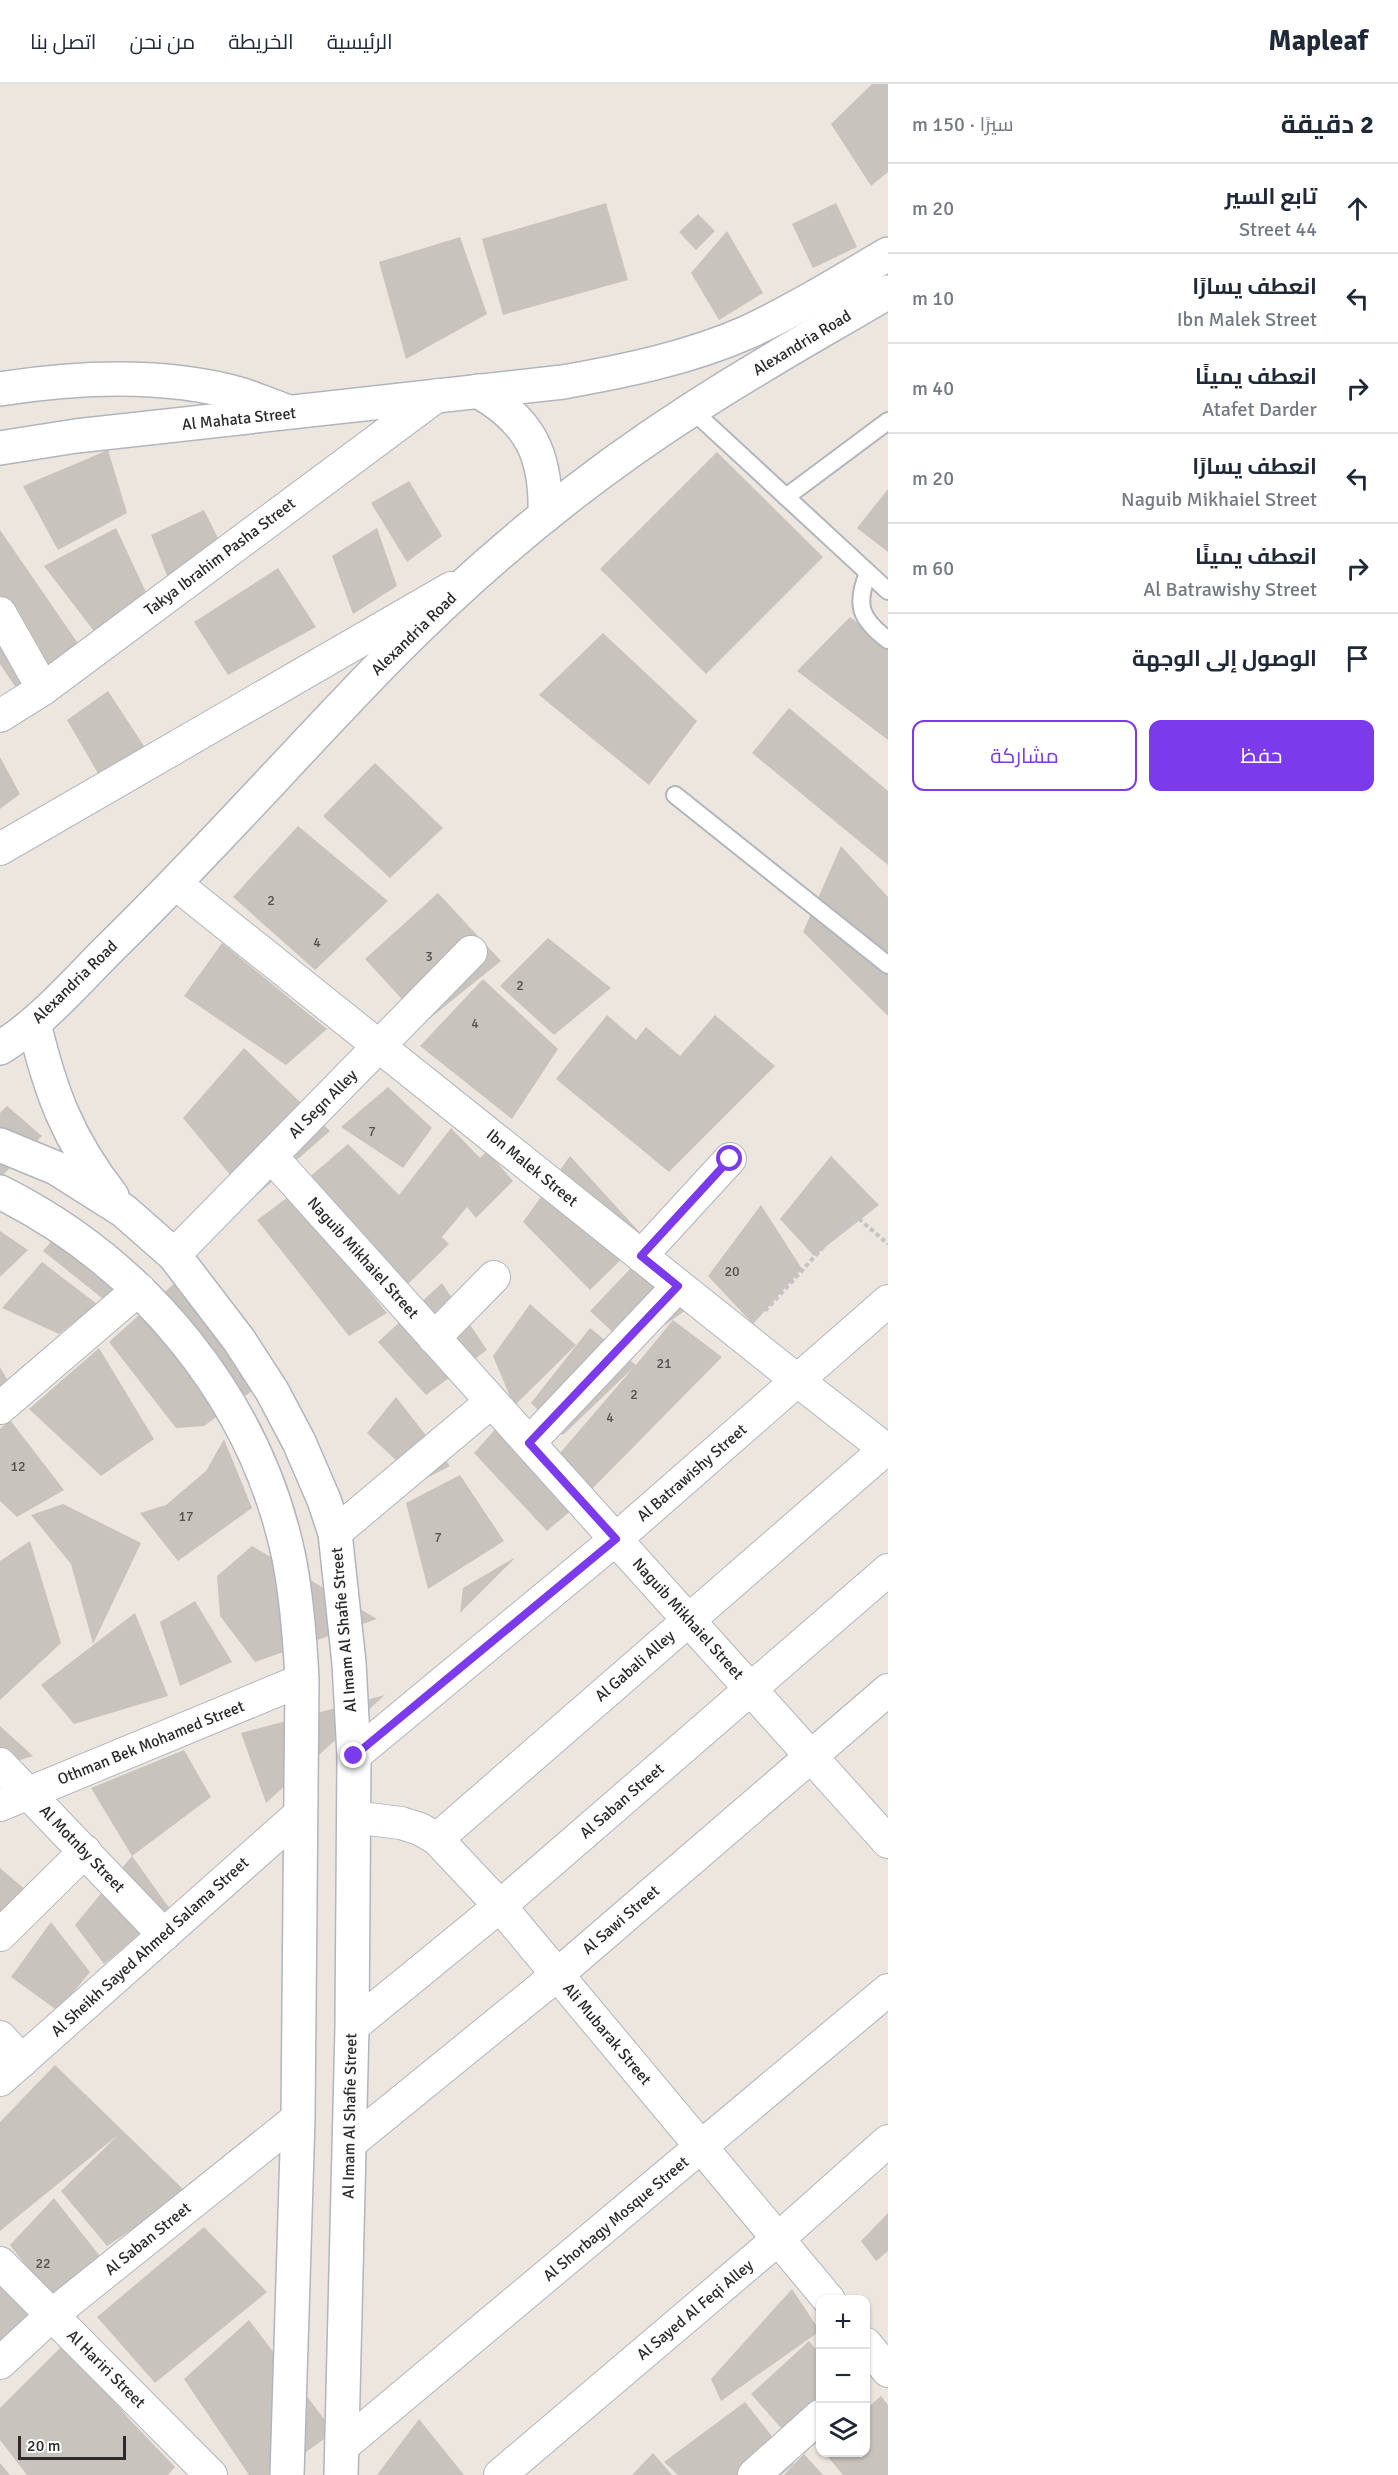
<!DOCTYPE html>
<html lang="ar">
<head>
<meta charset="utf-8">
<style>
	body { margin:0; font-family:Signika,Cairo,sans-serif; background:#f2f2f3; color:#1f2937; direction:rtl }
	.controls { position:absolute; right:18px; bottom:18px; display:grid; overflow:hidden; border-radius:12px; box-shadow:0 2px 4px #0004 }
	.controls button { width:54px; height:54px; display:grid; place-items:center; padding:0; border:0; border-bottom:2px solid #e0e1e3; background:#fff; color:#1f2937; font:30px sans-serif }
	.scale { position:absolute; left:18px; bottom:15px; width:108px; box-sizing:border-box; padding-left:6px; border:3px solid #2b2b2b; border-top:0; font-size:16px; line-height:21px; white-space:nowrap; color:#2b2b2b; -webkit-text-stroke:4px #fff; paint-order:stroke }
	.stop { position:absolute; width:18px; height:18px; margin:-14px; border:4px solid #7c3aed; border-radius:50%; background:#fff }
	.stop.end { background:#7c3aed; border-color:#fff; box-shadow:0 2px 6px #0008 }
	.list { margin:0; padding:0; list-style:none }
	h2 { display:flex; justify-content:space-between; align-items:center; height:78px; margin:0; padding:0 24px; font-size:26px }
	h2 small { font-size:20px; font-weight:400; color:#747a83 }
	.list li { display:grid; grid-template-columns:39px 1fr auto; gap:18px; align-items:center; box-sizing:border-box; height:90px; padding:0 24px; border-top:2px solid #e0e1e3 }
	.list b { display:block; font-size:22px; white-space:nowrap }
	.list p { margin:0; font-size:20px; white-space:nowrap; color:#747a83 }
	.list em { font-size:20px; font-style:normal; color:#747a83 }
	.actions { display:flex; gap:12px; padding:18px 24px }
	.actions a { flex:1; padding:14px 0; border:2px solid #7c3aed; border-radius:12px; text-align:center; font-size:21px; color:#7c3aed }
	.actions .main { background:#7c3aed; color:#fff }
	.icon { flex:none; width:33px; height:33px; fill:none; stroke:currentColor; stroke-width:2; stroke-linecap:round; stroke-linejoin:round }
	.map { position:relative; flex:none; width:888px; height:2391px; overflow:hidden; direction:ltr }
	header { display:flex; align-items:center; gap:36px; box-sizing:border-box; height:84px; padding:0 30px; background:#fff; border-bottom:2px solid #e0e1e3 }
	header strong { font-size:28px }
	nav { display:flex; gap:33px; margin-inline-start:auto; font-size:21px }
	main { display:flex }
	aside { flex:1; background:#fff }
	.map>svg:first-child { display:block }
	.building { fill:#c8c4bd }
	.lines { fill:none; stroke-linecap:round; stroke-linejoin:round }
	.service-casing { stroke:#b2b5be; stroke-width:20 }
	.minor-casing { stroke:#b2b5be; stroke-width:34 }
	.secondary-casing { stroke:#b2b5be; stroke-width:36 }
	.path { stroke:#c4c4c4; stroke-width:4; stroke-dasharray:4.5 3; stroke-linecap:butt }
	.service { stroke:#fff; stroke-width:16 }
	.minor { stroke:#fff; stroke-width:32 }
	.secondary { stroke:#fff; stroke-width:33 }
	.route { stroke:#7c3aed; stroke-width:8 }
	.labels { text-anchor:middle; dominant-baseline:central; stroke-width:4.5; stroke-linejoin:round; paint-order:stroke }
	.number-label { font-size:14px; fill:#525150 }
	.street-label { font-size:16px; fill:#2b2b2b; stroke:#fff }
</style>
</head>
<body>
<header>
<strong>Mapleaf</strong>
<nav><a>الرئيسية</a><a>الخريطة</a><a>من نحن</a><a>اتصل بنا</a></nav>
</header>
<main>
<aside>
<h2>2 دقيقة<small>سيرًا · 150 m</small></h2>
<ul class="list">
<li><svg class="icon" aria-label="ahead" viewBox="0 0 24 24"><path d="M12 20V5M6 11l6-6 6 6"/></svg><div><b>تابع السير</b><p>Street 44</p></div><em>20 m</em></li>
<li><svg class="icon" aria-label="left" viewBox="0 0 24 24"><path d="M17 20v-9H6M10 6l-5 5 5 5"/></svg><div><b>انعطف يسارًا</b><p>Ibn Malek Street</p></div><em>10 m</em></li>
<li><svg class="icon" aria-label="right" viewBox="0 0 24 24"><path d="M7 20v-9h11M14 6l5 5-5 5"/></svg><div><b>انعطف يمينًا</b><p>Atafet Darder</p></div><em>40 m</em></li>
<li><svg class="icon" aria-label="left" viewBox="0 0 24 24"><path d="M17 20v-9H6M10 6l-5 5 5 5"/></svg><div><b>انعطف يسارًا</b><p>Naguib Mikhaiel Street</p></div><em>20 m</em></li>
<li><svg class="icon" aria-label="right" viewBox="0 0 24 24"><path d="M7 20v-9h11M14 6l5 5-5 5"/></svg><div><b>انعطف يمينًا</b><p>Al Batrawishy Street</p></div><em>60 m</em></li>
<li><svg class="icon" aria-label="arrive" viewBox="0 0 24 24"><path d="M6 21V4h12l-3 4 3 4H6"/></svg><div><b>الوصول إلى الوجهة</b></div></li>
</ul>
<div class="actions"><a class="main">حفظ</a><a>مشاركة</a></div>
</aside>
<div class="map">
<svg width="888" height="2391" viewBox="0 0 888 2391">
	<rect width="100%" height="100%" fill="#ece6df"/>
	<g class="building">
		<path d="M 872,0 L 888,0 L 888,88 L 871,102 L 831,40 Z"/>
		<path d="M 606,119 L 628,196 L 503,231 L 482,155 Z"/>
		<path d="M 836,119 L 857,163 L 813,184 L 792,140 Z"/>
		<path d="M 698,130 L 715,147 L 696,166 L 679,148 Z"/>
		<path d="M 727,147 L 763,209 L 719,236 L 691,189 Z"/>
		<path d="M 460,153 L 487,230 L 406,275 L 379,178 Z"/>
		<path d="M 108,366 L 127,429 L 58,466 L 23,402 Z"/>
		<path d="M 717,368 L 823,473 L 706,590 L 600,485 Z"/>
		<path d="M 409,397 L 442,452 L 407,478 L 371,419 Z"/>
		<path d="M 888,405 L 888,468 L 857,444 Z"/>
		<path d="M 204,426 L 229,476 L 173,507 L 151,451 Z"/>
		<path d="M 116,444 L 152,521 L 97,551 L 44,482 Z"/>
		<path d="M 377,444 L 397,502 L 353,530 L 332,472 Z"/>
		<path d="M 0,446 L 84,568 L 18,607 L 0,580 Z"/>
		<path d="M 278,484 L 316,543 L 228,591 L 194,538 Z"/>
		<path d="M 850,533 L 888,563 L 888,656 L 797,587 Z"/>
		<path d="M 603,549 L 697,637 L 649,701 L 539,611 Z"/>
		<path d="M 108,607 L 144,662 L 99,691 L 67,636 Z"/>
		<path d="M 789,624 L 888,707 L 888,781 L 752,669 Z"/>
		<path d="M 0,673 L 20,710 L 0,725 Z"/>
		<path d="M 375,679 L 443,744 L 390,794 L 323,732 Z"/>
		<path d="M 298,742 L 388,817 L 315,886 L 233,813 Z"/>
		<path d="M 841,762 L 888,813 L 888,932 L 803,848 Z"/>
		<path d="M 438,809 L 501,877 L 424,939 L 365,875 Z"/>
		<path d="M 548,854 L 611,904 L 554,951 L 500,902 Z"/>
		<path d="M 222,859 L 327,945 L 286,981 L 184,912 Z"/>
		<path d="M 483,895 L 558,965 L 512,1035 L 420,962 Z"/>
		<path d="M 607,931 L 636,956 L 646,943 L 680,972 L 715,931 L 775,982 L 669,1088 L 556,995 Z"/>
		<path d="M 244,964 L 330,1047 L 251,1116 L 183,1034 Z"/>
		<path d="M 388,1003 L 432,1044 L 403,1084 L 341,1043 Z"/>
		<path d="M 7,1022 L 42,1052 L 0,1094 L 0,1029 Z"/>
		<path d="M 451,1044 L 480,1074 L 487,1067 L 513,1097 L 476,1134 L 467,1123 L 442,1153 L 449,1160 L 408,1200 L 305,1097 L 348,1060 L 399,1111 Z"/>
		<path d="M 570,1072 L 644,1153 L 590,1206 L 523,1138 Z"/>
		<path d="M 831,1072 L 879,1121 L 814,1172 L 780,1135 Z"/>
		<path d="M 291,1111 L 387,1229 L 349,1252 L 257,1136 Z"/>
		<path d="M 761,1121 L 802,1185 L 753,1240 L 708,1192 Z"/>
		<path d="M 61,1146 L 129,1204 L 112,1222 L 43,1167 Z"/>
		<path d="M 0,1147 L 28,1166 L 0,1193 Z"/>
		<path d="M 42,1178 L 97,1220 L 59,1250 L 2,1224 Z"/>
		<path d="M 198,1178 L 278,1288 L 204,1342 L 176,1344 L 109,1258 Z"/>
		<path d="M 634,1181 L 686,1226 L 631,1265 L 590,1227 Z"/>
		<path d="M 442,1199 L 487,1266 L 426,1311 L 378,1258 Z"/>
		<path d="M 530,1220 L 576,1261 L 514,1322 L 493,1272 Z"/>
		<path d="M 673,1236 L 722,1273 L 591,1406 L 560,1369 L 634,1283 L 563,1351 L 531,1319 L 590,1244 L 636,1281 Z"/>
		<path d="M 99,1264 L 154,1355 L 101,1392 L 29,1325 Z"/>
		<path d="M 0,1283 L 8,1297 L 0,1303 Z"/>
		<path d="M 396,1313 L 450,1382 L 419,1398 L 367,1349 Z"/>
		<path d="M 10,1336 L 64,1406 L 17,1433 L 0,1417 L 0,1345 Z"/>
		<path d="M 499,1341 L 574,1424 L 547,1447 L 474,1369 Z"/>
		<path d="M 224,1355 L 252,1424 L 178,1477 L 140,1429 L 166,1421 L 206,1387 Z"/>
		<path d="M 460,1391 L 504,1457 L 428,1505 L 406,1419 Z"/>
		<path d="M 63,1420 L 141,1459 L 93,1560 L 71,1480 L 31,1431 Z"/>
		<path d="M 30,1457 L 61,1559 L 0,1616 L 0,1477 Z"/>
		<path d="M 252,1462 L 377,1535 L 255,1578 L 220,1532 L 217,1492 Z"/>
		<path d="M 514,1474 L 514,1475 L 460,1529 L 463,1504 Z"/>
		<path d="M 195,1517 L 232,1578 L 180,1602 L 160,1538 Z"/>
		<path d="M 135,1529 L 168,1612 L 74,1640 L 41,1601 Z"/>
		<path d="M 385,1611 L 266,1719 L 241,1649 Z"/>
		<path d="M 0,1642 L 33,1672 L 0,1682 Z"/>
		<path d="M 184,1666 L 211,1713 L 132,1772 L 91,1704 Z"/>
		<path d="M 132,1772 L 170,1825 L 104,1880 L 75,1841 Z"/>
		<path d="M 0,1784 L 28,1808 L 0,1844 Z"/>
		<path d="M 51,1838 L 90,1888 L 58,1927 L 11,1893 Z"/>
		<path d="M 55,1981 L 187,2109 L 107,2162 L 61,2107 L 118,2051 L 0,2147 L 0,2038 Z"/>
		<path d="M 54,2114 L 103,2176 L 51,2214 L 10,2161 Z"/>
		<path d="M 888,2129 L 888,2167 L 876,2177 L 861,2157 Z"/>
		<path d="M 204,2143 L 267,2208 L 155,2299 L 97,2233 Z"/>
		<path d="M 0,2201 L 35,2231 L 0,2260 Z"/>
		<path d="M 792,2205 L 820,2247 L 721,2317 L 711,2295 Z"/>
		<path d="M 249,2236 L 334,2348 L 274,2391 L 249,2391 L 184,2295 Z"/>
		<path d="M 809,2257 L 820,2270 L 820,2355 L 804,2370 L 751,2310 Z"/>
		<path d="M 66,2258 L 130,2336 L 175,2383 L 168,2391 L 27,2391 L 0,2356 L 0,2324 Z"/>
		<path d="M 881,2312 L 888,2321 L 888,2391 L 843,2391 L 824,2368 L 866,2368 L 866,2325 Z"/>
		<path d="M 745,2318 L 794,2380 L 781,2391 L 678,2391 L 664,2378 Z"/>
		<path d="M 419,2335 L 464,2391 L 377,2391 Z"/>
		<path d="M 653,2369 L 672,2391 L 632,2391 Z"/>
		<path d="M 804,2370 L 823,2391 L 784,2391 L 794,2380 Z"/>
		<path d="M 0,2379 L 10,2391 L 0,2391 Z"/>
	</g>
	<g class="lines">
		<defs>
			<g id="service">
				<path d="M 691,325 L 888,507"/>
				<path d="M 786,413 L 888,337"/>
				<path d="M 868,489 C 855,521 860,535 888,556"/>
				<path d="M 675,711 L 888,881"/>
			</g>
			<g id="minor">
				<path d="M 0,529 L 43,605"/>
				<path d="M 0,632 L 43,605 L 438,311"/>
				<path d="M 0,765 L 451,504"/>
				<path d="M 176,800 L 798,1297 L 888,1367"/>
				<path d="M 271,1072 L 888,1758"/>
				<path d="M 174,1171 L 471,868"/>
				<path d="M 641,1172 L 730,1075"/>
				<path d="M 434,1254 L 494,1193"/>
				<path d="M 0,1324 L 139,1205"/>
				<path d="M 529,1359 L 678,1202"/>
				<path d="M 335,1449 L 491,1318"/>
				<path d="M 354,1672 L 616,1455 L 888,1217"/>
				<path d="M 0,1680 L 164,1851"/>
				<path d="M 0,1721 L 302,1596"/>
				<path d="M 353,1733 L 401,1739 L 420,1745 L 437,1755 L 500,1822 L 829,2216"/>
				<path d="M 437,1755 L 888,1363"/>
				<path d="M 0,1851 L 85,1767"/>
				<path d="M 352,1943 L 500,1822 L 888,1486"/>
				<path d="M 0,1953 L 22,1977"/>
				<path d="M 0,1996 L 301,1729"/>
				<path d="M 349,2060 L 557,1891 L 888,1606"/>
				<path d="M 0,2179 L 211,2391"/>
				<path d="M 866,2260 L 888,2287"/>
				<path d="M 0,2279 L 52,2231 L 298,2034"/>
				<path d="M 342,2363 L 888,1906"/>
				<path d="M 500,2391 L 778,2155 L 888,2057"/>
				<path d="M 754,2391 L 820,2332"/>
			</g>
			<g id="secondary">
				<path d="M 0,305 C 77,293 167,289 243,311 C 257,316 272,322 286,327"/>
				<path d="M 478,307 C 531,337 547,372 545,432"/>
				<path d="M 0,364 L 76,352 L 563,298 C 625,287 689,274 748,248 C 797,225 842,197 888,170"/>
				<path d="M 34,939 C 50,1007 68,1056 112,1112"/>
				<path d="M 0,964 C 41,939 75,899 109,865 C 206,771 295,669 390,572 C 481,480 582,396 691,326 C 755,284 822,247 888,208"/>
				<path d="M 0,1061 L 56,1084 L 124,1127 L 174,1171 L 239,1256 L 272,1307 L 299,1358 L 324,1416 L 335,1449 L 349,1579 L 354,1672 L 352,1943 L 341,2391"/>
				<path d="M 0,1108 C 144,1180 256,1315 289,1474 C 297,1515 300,1555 302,1596 L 298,2034 L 287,2391"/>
			</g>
		</defs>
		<use href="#service" class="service-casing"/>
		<use href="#minor" class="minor-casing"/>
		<use href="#secondary" class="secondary-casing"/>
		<path class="path" d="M 765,1227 L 848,1136 L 854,1133 L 859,1135 L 888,1160"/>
		<use href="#service" class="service"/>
		<use href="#minor" class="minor"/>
		<use href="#secondary" class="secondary"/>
	</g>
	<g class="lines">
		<path class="route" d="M 354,1672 L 616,1455 L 529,1359 L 678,1202 L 641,1172 L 730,1075"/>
	</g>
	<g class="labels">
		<g class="number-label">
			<text x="271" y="816">2</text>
			<text x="317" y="858">4</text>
			<text x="429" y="872">3</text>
			<text x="520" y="901">2</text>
			<text x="475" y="939">4</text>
			<text x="372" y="1047">7</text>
			<text x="732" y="1187">20</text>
			<text x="664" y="1279">21</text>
			<text x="634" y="1310">2</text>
			<text x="610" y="1333">4</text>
			<text x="18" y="1382">12</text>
			<text x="186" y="1432">17</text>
			<text x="438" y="1453">7</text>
			<text x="43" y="2179">22</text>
		</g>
		<g class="street-label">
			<text transform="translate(802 259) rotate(-31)">Alexandria Road</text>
			<text transform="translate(239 335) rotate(-6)">Al Mahata Street</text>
			<text transform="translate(220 473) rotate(-37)">Takya Ibrahim Pasha Street</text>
			<text transform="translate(414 550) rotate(-44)">Alexandria Road</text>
			<text transform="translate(75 898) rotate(-44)">Alexandria Road</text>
			<text transform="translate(323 1020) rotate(-45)">Al Segn Alley</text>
			<text transform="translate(532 1084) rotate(39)">Ibn Malek Street</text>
			<text transform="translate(363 1174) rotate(48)">Naguib Mikhaiel Street</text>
			<text transform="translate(692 1389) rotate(-41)">Al Batrawishy Street</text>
			<text transform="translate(688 1535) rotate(48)">Naguib Mikhaiel Street</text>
			<text transform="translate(344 1546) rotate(-95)">Al Imam Al Shafie Street</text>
			<text transform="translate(635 1582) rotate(-41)">Al Gabali Alley</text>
			<text transform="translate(151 1659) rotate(-22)">Othman Bek Mohamed Street</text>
			<text transform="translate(622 1717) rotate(-41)">Al Saban Street</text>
			<text transform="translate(82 1765) rotate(46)">Al Motnby Street</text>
			<text transform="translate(621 1836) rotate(-41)">Al Sawi Street</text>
			<text transform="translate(150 1863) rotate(-42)">Al Sheikh Sayed Ahmed Salama Street</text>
			<text transform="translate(607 1950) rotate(50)">Ali Mubarak Street</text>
			<text transform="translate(350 2032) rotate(-89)">Al Imam Al Shafie Street</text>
			<text transform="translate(616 2135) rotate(-40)">Al Shorbagy Mosque Street</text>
			<text transform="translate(148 2155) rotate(-39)">Al Saban Street</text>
			<text transform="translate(695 2226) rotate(-40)">Al Sayed Al Feqi Alley</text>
			<text transform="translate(106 2285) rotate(45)">Al Hariri Street</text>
		</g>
	</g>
</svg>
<div class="controls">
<button>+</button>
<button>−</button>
<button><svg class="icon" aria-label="layers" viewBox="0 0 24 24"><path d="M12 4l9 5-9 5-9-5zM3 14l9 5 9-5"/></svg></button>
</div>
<div class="scale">20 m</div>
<div class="stop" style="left:730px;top:1075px"></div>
<div class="stop end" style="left:354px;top:1672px"></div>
</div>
</main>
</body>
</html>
